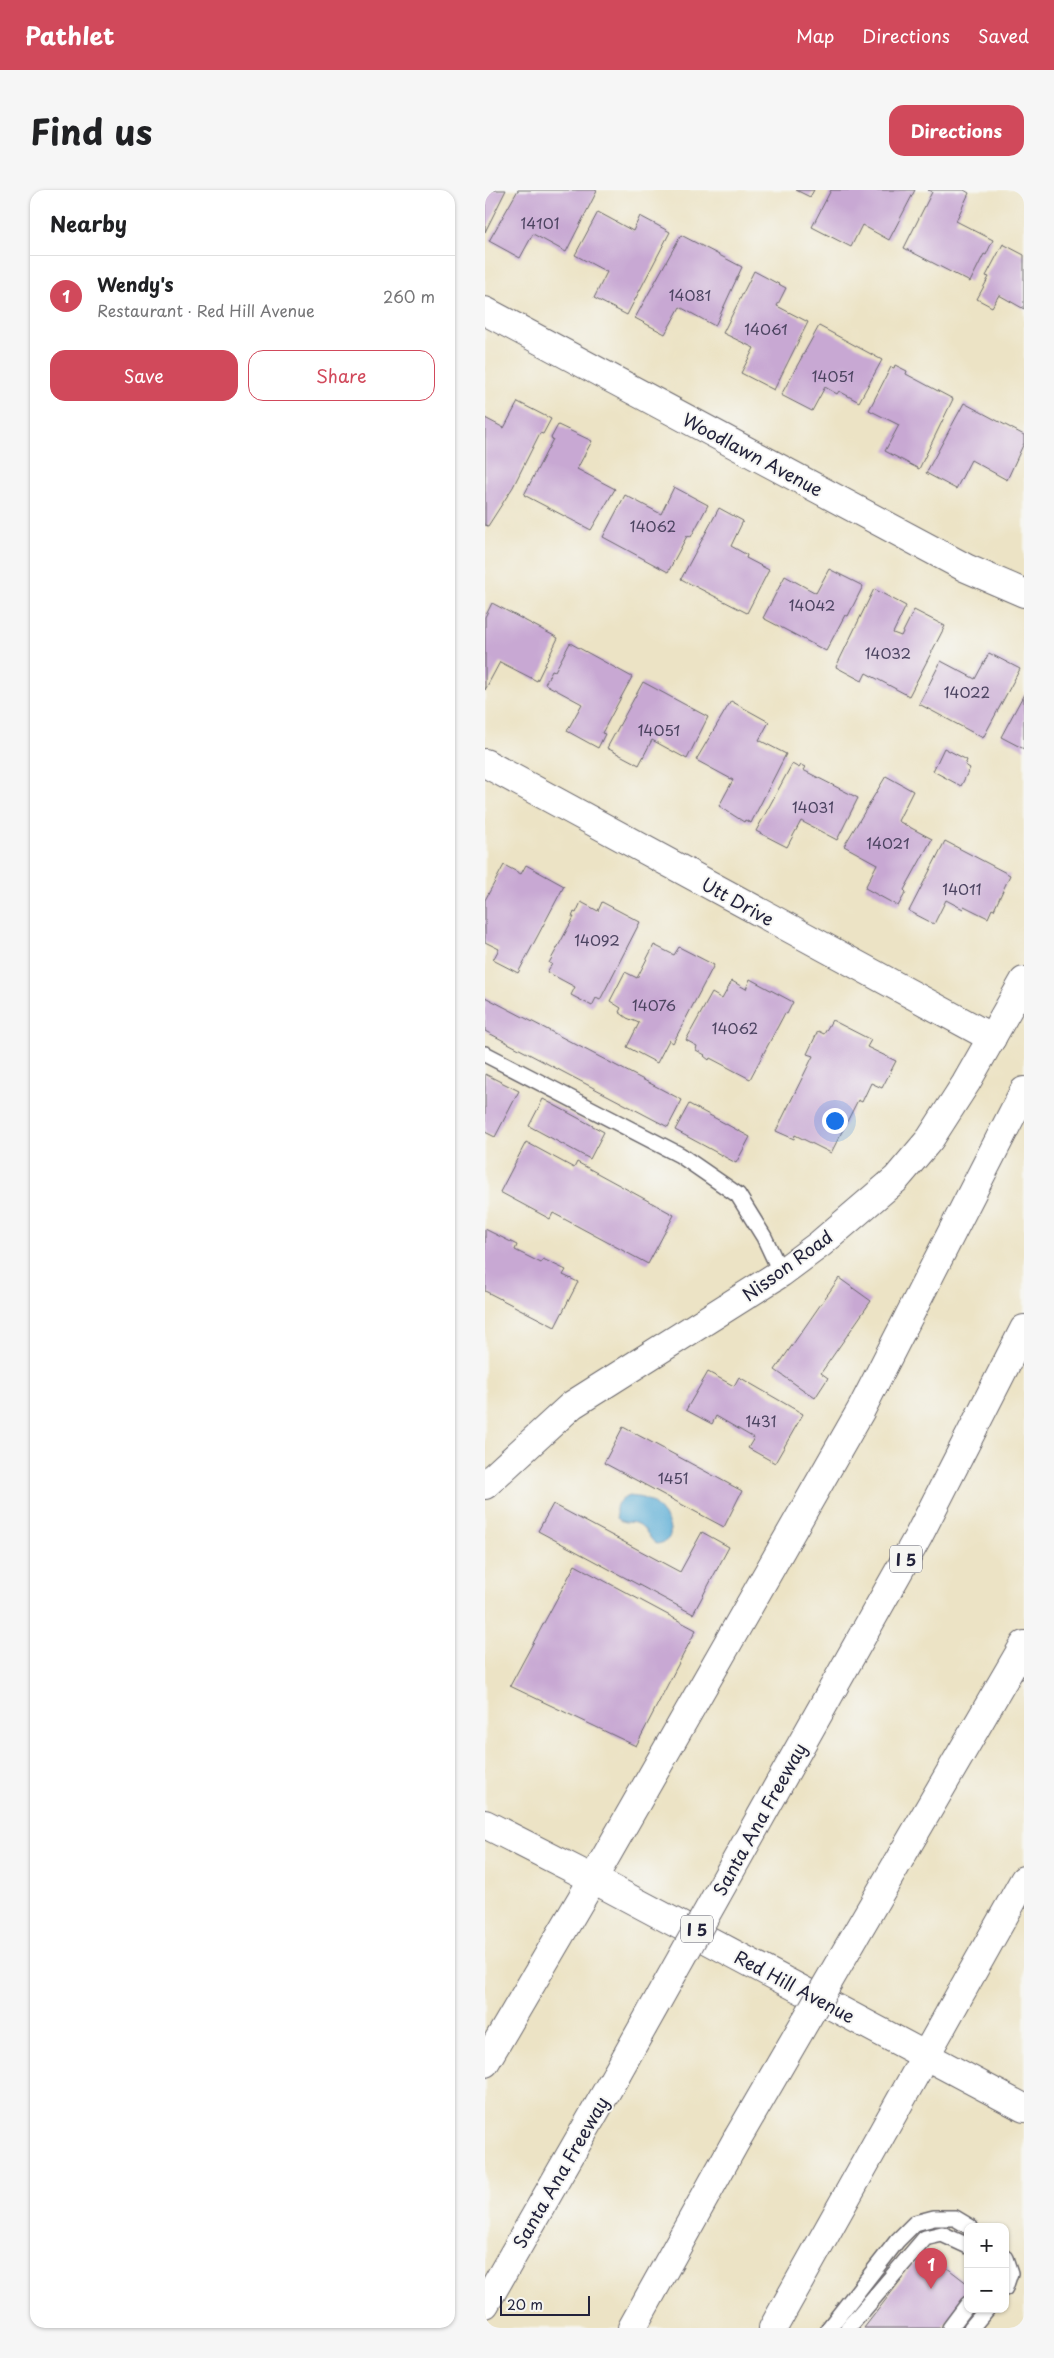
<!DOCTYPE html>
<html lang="en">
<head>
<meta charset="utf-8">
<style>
	body { margin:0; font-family:"Playpen Sans",sans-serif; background:#f6f6f6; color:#202124 }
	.controls { position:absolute; right:15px; bottom:15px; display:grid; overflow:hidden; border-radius:10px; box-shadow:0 1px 4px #0004 }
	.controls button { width:45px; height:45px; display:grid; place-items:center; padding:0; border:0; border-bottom:1px solid #e0e0e0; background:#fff; color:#202124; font:25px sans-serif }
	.scale { position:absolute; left:15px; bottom:12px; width:90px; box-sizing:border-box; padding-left:5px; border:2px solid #22223b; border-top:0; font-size:14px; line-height:18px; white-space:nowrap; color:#22223b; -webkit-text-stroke:4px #f6f6f2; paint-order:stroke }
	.you { position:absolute; left:349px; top:930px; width:18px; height:18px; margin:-12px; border:4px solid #fff; border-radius:50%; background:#1a73e8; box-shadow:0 0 0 8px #1a73e833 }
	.badge { display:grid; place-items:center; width:32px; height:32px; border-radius:50%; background:#d1495b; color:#fff; font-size:16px; font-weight:700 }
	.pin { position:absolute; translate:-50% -41px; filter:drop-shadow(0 1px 2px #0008) }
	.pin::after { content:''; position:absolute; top:26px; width:18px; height:15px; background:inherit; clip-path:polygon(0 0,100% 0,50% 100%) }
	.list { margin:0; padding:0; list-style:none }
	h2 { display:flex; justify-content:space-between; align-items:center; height:65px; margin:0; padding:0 20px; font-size:21px }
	h2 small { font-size:16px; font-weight:400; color:#757577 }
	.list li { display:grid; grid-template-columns:32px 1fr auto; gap:15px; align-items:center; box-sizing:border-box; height:80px; padding:0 20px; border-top:1px solid #e0e0e0 }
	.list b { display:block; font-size:19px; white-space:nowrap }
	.list p { margin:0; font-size:16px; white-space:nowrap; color:#757577 }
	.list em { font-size:16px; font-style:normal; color:#757577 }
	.actions { display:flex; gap:10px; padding:15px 20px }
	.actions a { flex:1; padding:11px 0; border:1px solid #d1495b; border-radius:15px; text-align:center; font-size:18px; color:#d1495b }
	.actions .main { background:#d1495b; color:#fff }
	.map { position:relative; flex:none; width:539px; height:2138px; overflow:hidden; border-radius:15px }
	header { display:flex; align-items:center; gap:30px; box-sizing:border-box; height:70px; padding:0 25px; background:#d1495b; color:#fff }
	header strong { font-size:24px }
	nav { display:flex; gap:28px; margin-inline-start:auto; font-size:18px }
	.intro { display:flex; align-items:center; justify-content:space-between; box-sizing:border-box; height:120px; padding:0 30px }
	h1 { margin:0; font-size:35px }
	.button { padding:12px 22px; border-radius:15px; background:#d1495b; color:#fff; font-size:18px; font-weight:700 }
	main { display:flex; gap:30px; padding:0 30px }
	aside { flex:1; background:#fff; border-radius:15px; box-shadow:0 1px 4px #0004 }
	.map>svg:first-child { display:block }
	.water { fill:#5badd6; stroke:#3e6888 }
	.building { fill:#c8a8d3 }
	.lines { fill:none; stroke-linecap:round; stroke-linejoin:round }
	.lane-casing { stroke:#69666b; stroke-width:18 }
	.street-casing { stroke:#69666b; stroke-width:30 }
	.secondary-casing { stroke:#69666b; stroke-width:30 }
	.highway-casing { stroke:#69666b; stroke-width:30 }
	.lane { stroke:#fff; stroke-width:15 }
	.street { stroke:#fff; stroke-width:28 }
	.secondary { stroke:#fff; stroke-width:28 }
	.highway { stroke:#fff; stroke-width:28 }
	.highway-bridge-casing { stroke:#69666b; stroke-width:30; stroke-linecap:butt }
	.highway-bridge { stroke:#fff; stroke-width:28 }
	.labels { text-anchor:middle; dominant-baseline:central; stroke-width:4; stroke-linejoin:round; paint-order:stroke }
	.number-label { font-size:15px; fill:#4c4461 }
	.shield { fill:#f6f6f2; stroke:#626272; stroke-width:1 }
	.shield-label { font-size:16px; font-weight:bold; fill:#22223b }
	.street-label { font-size:18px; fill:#22223b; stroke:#f6f6f2 }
</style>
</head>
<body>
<header>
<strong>Pathlet</strong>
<nav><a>Map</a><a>Directions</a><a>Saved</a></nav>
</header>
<div class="intro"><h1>Find us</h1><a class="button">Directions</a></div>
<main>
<aside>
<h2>Nearby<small></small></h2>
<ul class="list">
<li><span class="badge">1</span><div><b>Wendy's</b><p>Restaurant · Red Hill Avenue</p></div><em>260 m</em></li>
</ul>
<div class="actions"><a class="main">Save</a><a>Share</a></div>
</aside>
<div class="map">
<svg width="539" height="2138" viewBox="0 0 539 2138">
	<rect width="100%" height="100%" fill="#f6f6f2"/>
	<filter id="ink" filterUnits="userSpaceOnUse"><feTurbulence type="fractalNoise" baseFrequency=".02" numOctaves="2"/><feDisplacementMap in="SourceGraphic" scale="10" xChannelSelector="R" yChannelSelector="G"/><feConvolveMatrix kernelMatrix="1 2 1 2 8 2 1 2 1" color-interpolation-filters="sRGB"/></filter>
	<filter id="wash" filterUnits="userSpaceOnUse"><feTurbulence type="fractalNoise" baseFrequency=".0096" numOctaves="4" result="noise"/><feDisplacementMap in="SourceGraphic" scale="20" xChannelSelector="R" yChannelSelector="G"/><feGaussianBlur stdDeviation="1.12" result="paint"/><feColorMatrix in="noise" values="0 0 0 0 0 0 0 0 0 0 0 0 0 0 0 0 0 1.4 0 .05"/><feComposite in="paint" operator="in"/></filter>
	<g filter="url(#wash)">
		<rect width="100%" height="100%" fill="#ece3c5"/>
		<path class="water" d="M 144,1306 C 151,1307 158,1307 164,1311 C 178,1319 200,1351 171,1354 C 164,1349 162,1340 155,1335 C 147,1330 139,1335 132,1328 C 129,1316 132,1310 144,1306 Z"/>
		<g id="blocks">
			<g class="building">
				<path d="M 0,0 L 21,0 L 0,42 Z"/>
				<path d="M 33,0 L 110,0 L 112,1 L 81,62 L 48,44 L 35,68 L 4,51 Z"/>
				<path d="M 311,0 L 329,0 L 325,7 Z"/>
				<path d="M 346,0 L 430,0 L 404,50 L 377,35 L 366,57 L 327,37 Z"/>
				<path d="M 443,0 L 479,0 L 484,3 L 471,31 L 508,50 L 501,65 L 499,64 L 485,92 L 419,58 L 447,2 Z"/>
				<path d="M 113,22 L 148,41 L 155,26 L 185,42 L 142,125 L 109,108 L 122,82 L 90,65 Z"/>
				<path d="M 196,45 L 257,77 L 230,136 L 195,117 L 180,144 L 150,128 Z"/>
				<path d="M 518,54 L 539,65 L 539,119 L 514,105 L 507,117 L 492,109 L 504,87 L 501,86 Z"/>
				<path d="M 269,81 L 301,98 L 292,116 L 323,132 L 289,200 L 256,183 L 269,158 L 238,143 Z"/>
				<path d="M 334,136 L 397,170 L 374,212 L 354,201 L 352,204 L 340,197 L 327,221 L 296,205 Z"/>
				<path d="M 410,175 L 422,181 L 421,184 L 468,209 L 434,279 L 400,261 L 414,235 L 384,220 L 406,177 L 409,178 Z"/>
				<path d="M 33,212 L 66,229 L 58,244 L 55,243 L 28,297 L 3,336 L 0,335 L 0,228 L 19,238 Z"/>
				<path d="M 479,213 L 539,245 L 539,253 L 522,290 L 486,270 L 471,299 L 441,283 Z"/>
				<path d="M 73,235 L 107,251 L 92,279 L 130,299 L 106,340 L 39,305 L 68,249 L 66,248 Z"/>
				<path d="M 189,297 L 223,315 L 206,347 L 202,346 L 183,382 L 118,347 L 140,305 L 176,324 Z"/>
				<path d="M 234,318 L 258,331 L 246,356 L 262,365 L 261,368 L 284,380 L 262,423 L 196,389 Z"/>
				<path d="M 344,379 L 378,396 L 363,426 L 360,425 L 341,461 L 278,428 L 300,386 L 331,403 Z"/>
				<path d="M 389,399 L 421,416 L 408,443 L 416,446 L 429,420 L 460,436 L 424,506 L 381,483 L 377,491 L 351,477 Z"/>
				<path d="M 7,413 L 73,448 L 52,491 L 15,472 L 0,500 L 0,427 Z"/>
				<path d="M 85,453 L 147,487 L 117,543 L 120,544 L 113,558 L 82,541 L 97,514 L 60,494 L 67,480 L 70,481 Z"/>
				<path d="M 504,463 L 535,479 L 498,548 L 434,514 L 456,471 L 490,489 Z"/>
				<path d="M 158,492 L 223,527 L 202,569 L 167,550 L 154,575 L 122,558 Z"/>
				<path d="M 539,504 L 539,559 L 516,547 Z"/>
				<path d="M 246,511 L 284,532 L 274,550 L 301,564 L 266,633 L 260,630 L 259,632 L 234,616 L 248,590 L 211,570 Z"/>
				<path d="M 459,558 L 482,570 L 480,575 L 485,578 L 476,596 L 448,581 Z"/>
				<path d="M 307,574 L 314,578 L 316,575 L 320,577 L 318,580 L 373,608 L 352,650 L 316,631 L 302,657 L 271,641 Z"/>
				<path d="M 401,586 L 428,601 L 413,631 L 447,649 L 419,700 L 421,702 L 413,716 L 380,698 L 392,674 L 359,656 Z"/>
				<path d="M 460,651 L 525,685 L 509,720 L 507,719 L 503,728 L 479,716 L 478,719 L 461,710 L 449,734 L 424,721 Z"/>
				<path d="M 19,675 L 36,684 L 41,675 L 79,696 L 33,783 L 8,770 L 14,759 L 0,752 L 0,710 Z"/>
				<path d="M 96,712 L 113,721 L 117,712 L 155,732 L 115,810 L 111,808 L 107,816 L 86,805 L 90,797 L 62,782 L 67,774 L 64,773 L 89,727 L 87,727 L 89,722 L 91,723 Z"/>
				<path d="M 169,755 L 189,765 L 194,757 L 229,775 L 188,853 L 184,850 L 172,873 L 142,857 L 154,833 L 142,828 L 134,822 L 136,818 L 125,811 L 140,782 L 152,788 Z"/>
				<path d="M 265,789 L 308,812 L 302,824 L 300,823 L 265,889 L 225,868 L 224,870 L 219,866 L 220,865 L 211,860 L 212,856 L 201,850 L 227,803 L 237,809 L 247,791 L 261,799 Z"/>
				<path d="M 0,807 L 197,910 L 183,937 L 0,841 Z"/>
				<path d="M 347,830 L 386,850 L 382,857 L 411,871 L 397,898 L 386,893 L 377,912 L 373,910 L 346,963 L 310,945 L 309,949 L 291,941 L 328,866 L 322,864 L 333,841 L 339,844 Z"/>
				<path d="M 0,884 L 34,901 L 10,947 L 0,942 Z"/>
				<path d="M 58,909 L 119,942 L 105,969 L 44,936 Z"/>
				<path d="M 204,914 L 265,947 L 251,973 L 190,940 Z"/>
				<path d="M 41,952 L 89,978 L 92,972 L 189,1025 L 163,1074 L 68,1023 L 65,1029 L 15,1002 Z"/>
				<path d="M 0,1039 L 32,1055 L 30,1060 L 56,1073 L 58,1069 L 81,1080 L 78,1085 L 93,1092 L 70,1137 L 0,1101 Z"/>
				<path d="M 354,1088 L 386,1111 L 336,1183 L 343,1188 L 330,1208 L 290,1180 Z"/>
				<path d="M 223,1182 L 249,1196 L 254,1187 L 318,1224 L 290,1273 L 263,1258 L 269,1248 L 231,1226 L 227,1234 L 201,1220 Z"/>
				<path d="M 138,1237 L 257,1301 L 239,1337 L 119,1273 Z"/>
				<path d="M 68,1314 L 195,1382 L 217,1342 L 244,1357 L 208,1424 L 53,1341 Z"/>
				<path d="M 90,1375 L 211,1440 L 151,1556 L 25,1496 Z"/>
				<path d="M 439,2060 L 483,2094 L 483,2105 L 457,2138 L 379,2138 Z"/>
			</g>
		</g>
	</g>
	<g filter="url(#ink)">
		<use href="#blocks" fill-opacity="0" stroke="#69666b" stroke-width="1"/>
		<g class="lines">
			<defs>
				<g id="lane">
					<path d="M 0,864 L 195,965 L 253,1005 L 279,1047 L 296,1083"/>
					<path d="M 520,2068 L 525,2083 L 520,2098"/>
					<path d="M 344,2138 L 412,2051 L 430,2033 L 449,2028 L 470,2028 L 485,2037"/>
					<path d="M 363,2138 L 440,2048 L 457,2044 L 483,2056"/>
					<path d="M 465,2138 L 483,2114"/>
					<path d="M 486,2138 L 502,2119"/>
				</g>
				<g id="street">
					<path d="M 0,121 L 481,378 L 539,403"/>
					<path d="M 0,573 L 507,848"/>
				</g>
				<g id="secondary">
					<path d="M 0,1295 L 87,1215 L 296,1083 L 335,1054 L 411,989 L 445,949 L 481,893 L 539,791"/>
					<path d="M 0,1634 L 108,1689 L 539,1918"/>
				</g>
				<g id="highway">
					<path d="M 294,1594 L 433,1347 L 539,1139"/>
					<path d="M 417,1665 L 539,1455"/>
					<path d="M 0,1873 L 108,1689 L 376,1220 L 539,901"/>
					<path d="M 0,2114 L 131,1885"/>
					<path d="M 147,2138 L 252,1949"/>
					<path d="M 288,2138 L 539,1690"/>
				</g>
			</defs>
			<use href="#lane" class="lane-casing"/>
			<use href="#street" class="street-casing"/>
			<use href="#secondary" class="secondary-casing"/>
			<use href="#highway" class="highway-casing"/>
			<use href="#lane" class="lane"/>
			<use href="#street" class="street"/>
			<use href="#secondary" class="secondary"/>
			<use href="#highway" class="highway"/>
			<defs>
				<g id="highway-bridge">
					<path d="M 131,1885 L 294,1594"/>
					<path d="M 252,1949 L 417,1665"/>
				</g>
			</defs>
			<use href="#highway-bridge" class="highway-bridge-casing"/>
			<use href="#highway-bridge" class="highway-bridge"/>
		</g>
	</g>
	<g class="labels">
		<g class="number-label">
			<text x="55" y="32">14101</text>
			<text x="205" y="104">14081</text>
			<text x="281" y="138">14061</text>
			<text x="348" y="185">14051</text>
			<text x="168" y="335">14062</text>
			<text x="327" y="414">14042</text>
			<text x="403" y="462">14032</text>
			<text x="482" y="501">14022</text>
			<text x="174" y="539">14051</text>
			<text x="328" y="616">14031</text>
			<text x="403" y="652">14021</text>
			<text x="477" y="698">14011</text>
			<text x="112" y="749">14092</text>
			<text x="169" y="814">14076</text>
			<text x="250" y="837">14062</text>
			<text x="276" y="1230">1431</text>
			<text x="188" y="1287">1451</text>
		</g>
		<g class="shield">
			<rect x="405" y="1355.5" width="32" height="27" rx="4"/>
			<rect x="196" y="1725.5" width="32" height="27" rx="4"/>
		</g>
		<g class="shield-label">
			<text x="421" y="1369">I 5</text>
			<text x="212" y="1739">I 5</text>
		</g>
		<g class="street-label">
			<text transform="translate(268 264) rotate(28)">Woodlawn Avenue</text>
			<text transform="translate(253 711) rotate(29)">Utt Drive</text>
			<text transform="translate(302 1075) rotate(-36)">Nisson Road</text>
			<text transform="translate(274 1629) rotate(-61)">Santa Ana Freeway</text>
			<text transform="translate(310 1796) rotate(28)">Red Hill Avenue</text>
			<text transform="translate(75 1982) rotate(-60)">Santa Ana Freeway</text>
		</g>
	</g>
</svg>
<div class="controls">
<button>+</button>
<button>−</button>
</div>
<div class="scale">20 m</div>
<div class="you"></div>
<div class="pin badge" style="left:446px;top:2099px">1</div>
</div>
</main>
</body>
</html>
